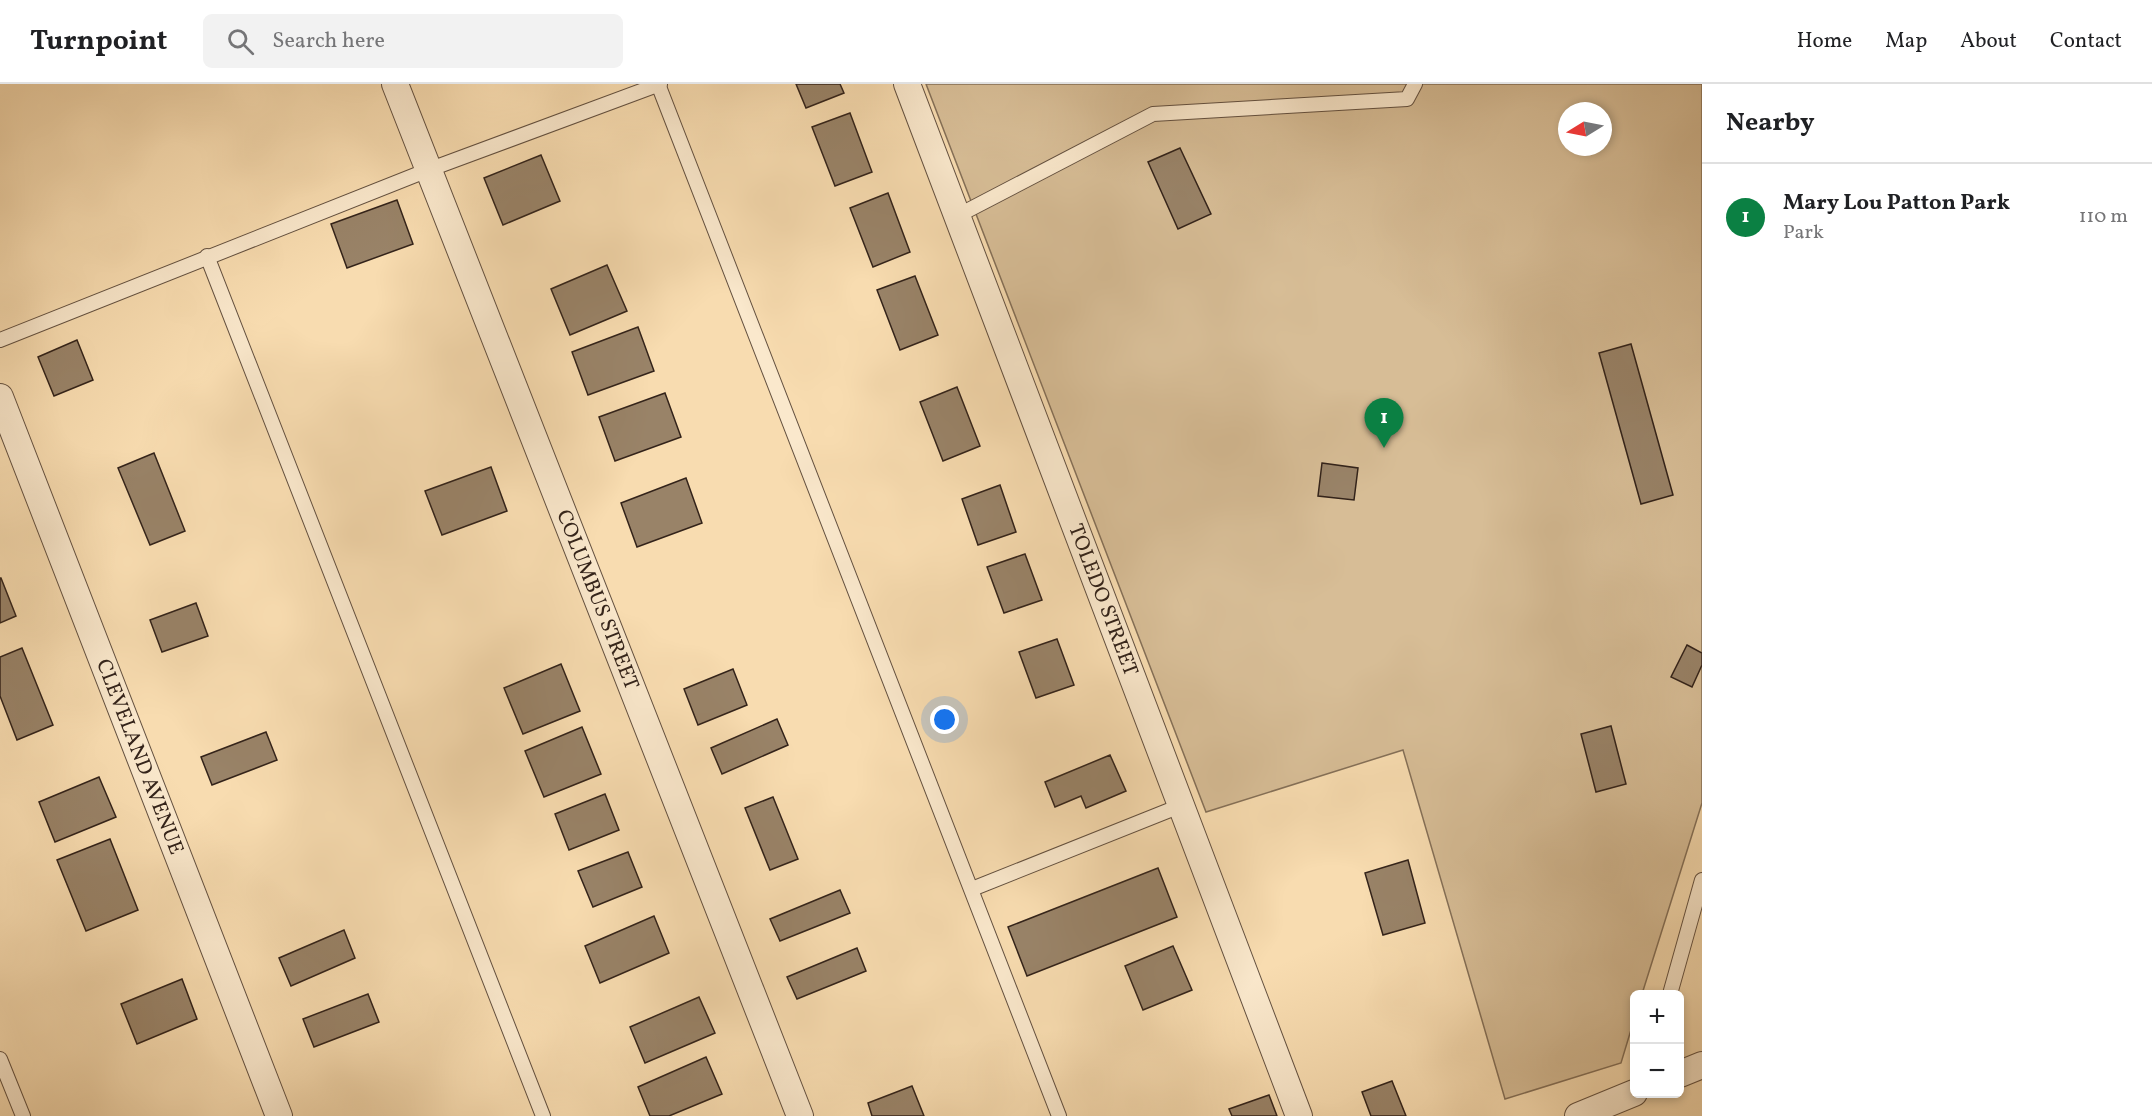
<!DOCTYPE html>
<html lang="en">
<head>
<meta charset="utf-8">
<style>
	body { margin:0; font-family:Vollkorn,serif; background:#f2f2f2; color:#202124 }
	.controls { position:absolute; right:18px; bottom:18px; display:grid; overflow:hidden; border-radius:9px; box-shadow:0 3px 9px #0003 }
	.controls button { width:54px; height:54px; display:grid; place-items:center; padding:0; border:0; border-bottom:2px solid #e0e0e0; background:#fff; color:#202124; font:30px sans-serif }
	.compass { position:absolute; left:1558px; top:18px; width:54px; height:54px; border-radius:50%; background:#fff; box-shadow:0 3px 9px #0003; rotate:260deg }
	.you { position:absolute; left:945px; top:636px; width:21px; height:21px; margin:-15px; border:4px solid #fff; border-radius:50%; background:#1a73e8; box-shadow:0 0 0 9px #1a73e833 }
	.badge { display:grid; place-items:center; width:39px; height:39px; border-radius:50%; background:#0b8043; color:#fff; font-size:20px; font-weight:700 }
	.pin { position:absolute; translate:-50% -50px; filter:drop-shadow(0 2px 3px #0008) }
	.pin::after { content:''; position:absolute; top:32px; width:21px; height:18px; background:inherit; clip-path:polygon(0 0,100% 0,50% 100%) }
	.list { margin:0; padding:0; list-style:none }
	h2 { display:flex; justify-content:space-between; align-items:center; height:78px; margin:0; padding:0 24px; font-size:26px }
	h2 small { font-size:20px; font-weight:400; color:#757577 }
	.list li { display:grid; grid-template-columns:39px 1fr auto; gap:18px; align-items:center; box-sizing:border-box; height:108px; padding:0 24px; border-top:2px solid #e0e0e0 }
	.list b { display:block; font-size:22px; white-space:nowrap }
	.list p { margin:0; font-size:20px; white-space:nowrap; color:#757577 }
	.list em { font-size:20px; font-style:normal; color:#757577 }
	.icon { flex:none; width:33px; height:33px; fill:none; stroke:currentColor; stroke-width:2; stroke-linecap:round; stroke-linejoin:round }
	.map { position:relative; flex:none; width:1702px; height:1032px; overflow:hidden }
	header { display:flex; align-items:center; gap:36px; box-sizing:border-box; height:84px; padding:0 30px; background:#fff; border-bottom:2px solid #e0e0e0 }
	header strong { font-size:28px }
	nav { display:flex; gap:33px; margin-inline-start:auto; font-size:21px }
	.search { width:420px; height:54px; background:#f2f2f2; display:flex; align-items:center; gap:15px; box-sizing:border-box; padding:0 21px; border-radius:9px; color:#757577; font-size:22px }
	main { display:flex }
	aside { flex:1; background:#fff }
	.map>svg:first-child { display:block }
	.green { fill:#d7bd96; stroke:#857058; stroke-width:1.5; fill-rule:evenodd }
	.building { fill:#998368; stroke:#33231a; stroke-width:1.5 }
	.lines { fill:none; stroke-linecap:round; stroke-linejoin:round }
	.service-casing { stroke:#645140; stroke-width:16 }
	.minor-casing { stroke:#645140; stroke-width:28 }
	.service { stroke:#fae8cc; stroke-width:14 }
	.minor { stroke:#fae8cc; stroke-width:26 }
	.labels { text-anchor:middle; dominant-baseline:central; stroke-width:5; stroke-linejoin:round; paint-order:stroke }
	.street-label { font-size:21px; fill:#33231a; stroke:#fae8cc }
</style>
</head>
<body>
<header>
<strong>Turnpoint</strong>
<div class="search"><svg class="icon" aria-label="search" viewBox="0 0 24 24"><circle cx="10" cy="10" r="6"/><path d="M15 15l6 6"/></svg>Search here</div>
<nav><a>Home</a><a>Map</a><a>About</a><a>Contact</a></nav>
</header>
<main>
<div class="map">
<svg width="1702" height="1032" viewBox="0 0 1702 1032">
	<rect width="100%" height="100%" fill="#f8dcb0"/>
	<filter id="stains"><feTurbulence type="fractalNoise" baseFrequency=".00333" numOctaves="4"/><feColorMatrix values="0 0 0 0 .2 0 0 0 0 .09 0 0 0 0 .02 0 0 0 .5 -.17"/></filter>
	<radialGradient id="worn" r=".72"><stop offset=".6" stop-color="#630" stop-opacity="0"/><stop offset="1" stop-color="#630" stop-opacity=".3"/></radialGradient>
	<path class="green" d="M 926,0 L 1702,0 L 1702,719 L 1642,910 L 1634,910 L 1634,936 L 1621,979 L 1505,1015 L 1403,666 L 1206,728 ZM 1567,27 L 1603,27 L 1603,63 L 1567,63 Z"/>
	<g class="building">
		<path d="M 796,0 L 840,0 L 844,9 L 806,24 Z"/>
		<path d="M 850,29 L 872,88 L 835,102 L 812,43 Z"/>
		<path d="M 1180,64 L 1211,130 L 1178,145 L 1148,78 Z"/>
		<path d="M 541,71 L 560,117 L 503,141 L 484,94 Z"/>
		<path d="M 888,109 L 910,168 L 873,183 L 850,124 Z"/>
		<path d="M 397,116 L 413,160 L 347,184 L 331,140 Z"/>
		<path d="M 607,181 L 627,227 L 570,251 L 551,205 Z"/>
		<path d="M 915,192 L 938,251 L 900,266 L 877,206 Z"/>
		<path d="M 638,243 L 654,287 L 588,311 L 572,268 Z"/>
		<path d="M 77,256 L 93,296 L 54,312 L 38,273 Z"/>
		<path d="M 1631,260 L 1673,411 L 1641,420 L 1599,269 Z"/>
		<path d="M 957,303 L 980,362 L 943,377 L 920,318 Z"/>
		<path d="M 665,309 L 681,353 L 615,377 L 599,333 Z"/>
		<path d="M 154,369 L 185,447 L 150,461 L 118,384 Z"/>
		<path d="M 1322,379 L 1358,384 L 1354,416 L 1318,412 Z"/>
		<path d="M 491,383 L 507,427 L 442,451 L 425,407 Z"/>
		<path d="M 686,394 L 702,439 L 637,463 L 621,419 Z"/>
		<path d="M 1000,401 L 1016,448 L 978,461 L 962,415 Z"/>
		<path d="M 1025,470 L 1042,516 L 1004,529 L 987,483 Z"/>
		<path d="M 1,494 L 16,532 L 0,539 L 0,494 Z"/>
		<path d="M 196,519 L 208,552 L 162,568 L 150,536 Z"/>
		<path d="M 1057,555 L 1074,601 L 1036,614 L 1019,568 Z"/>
		<path d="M 1687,561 L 1702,569 L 1702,581 L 1692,603 L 1671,593 Z"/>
		<path d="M 22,564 L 53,641 L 17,656 L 0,612 L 0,573 Z"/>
		<path d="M 561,580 L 580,627 L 523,650 L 504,604 Z"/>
		<path d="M 733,585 L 747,621 L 698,641 L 684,605 Z"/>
		<path d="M 777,635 L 788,661 L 722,690 L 711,664 Z"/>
		<path d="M 1611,642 L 1626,700 L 1596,708 L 1581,650 Z"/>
		<path d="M 582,643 L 601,690 L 544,713 L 525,667 Z"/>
		<path d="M 266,648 L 277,676 L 212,701 L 201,673 Z"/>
		<path d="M 1110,671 L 1126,707 L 1086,724 L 1081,712 L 1055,723 L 1045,698 Z"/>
		<path d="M 99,693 L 116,733 L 55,758 L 39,718 Z"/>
		<path d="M 605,710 L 619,746 L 569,766 L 555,730 Z"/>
		<path d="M 773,713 L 798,775 L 770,786 L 745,724 Z"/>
		<path d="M 110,755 L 138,826 L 86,847 L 57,776 Z"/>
		<path d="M 628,768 L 642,803 L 593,823 L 578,787 Z"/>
		<path d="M 1408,776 L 1425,839 L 1383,851 L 1365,789 Z"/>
		<path d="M 1158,784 L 1177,833 L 1027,892 L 1008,843 Z"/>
		<path d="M 840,806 L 850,829 L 780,857 L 770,835 Z"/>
		<path d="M 654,832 L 669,869 L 600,899 L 585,862 Z"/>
		<path d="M 344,846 L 355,874 L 291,902 L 279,874 Z"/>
		<path d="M 1173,862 L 1192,906 L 1143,926 L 1125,882 Z"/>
		<path d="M 857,864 L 866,887 L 797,915 L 787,893 Z"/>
		<path d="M 182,895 L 197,935 L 137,960 L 121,920 Z"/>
		<path d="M 368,910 L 379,938 L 314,963 L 303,935 Z"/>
		<path d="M 699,913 L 715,949 L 645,979 L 630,943 Z"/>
		<path d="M 706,973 L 722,1010 L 669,1032 L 650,1032 L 638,1003 Z"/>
		<path d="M 1392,997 L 1406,1032 L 1371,1032 L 1362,1008 Z"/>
		<path d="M 912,1002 L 924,1032 L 872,1032 L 868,1019 Z"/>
		<path d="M 1269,1011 L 1277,1032 L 1232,1032 L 1229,1025 Z"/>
	</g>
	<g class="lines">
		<defs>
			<g id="service">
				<path d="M 658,0 L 1059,1032"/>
				<path d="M 957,132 L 1153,30 L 1407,15 L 1415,0"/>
				<path d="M 207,172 L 543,1032"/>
				<path d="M 0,256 L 428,86 L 660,0"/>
				<path d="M 972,805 L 1180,722"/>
				<path d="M 1670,910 L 1702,796"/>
				<path d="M 0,975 L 23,1032"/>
			</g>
			<g id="minor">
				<path id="s1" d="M 395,0 L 800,1032"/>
				<path id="s2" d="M 907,0 L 1299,1032"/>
				<path id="s3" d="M 0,313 L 279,1032"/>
				<path d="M 1680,990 L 1702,981"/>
				<path d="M 1578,1032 L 1634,1009"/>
			</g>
		</defs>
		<use href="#service" class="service-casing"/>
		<use href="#minor" class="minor-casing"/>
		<use href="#service" class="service"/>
		<use href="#minor" class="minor"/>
	</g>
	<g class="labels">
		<g class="street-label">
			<text stroke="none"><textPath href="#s1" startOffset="554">COLUMBUS STREET</textPath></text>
			<text stroke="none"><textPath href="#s2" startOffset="552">TOLEDO STREET</textPath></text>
			<text stroke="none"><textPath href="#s3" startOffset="386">CLEVELAND AVENUE</textPath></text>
		</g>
	</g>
	<rect width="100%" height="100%" filter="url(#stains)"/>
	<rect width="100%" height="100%" fill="url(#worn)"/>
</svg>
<div class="controls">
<button>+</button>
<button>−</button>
</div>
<svg class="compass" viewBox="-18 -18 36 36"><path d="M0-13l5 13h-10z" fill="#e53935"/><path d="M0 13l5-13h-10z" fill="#757577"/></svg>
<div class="you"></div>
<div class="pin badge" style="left:1384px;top:364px">1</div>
</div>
<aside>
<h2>Nearby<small></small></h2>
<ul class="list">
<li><span class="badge">1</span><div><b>Mary Lou Patton Park</b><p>Park</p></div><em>110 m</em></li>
</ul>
</aside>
</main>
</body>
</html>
